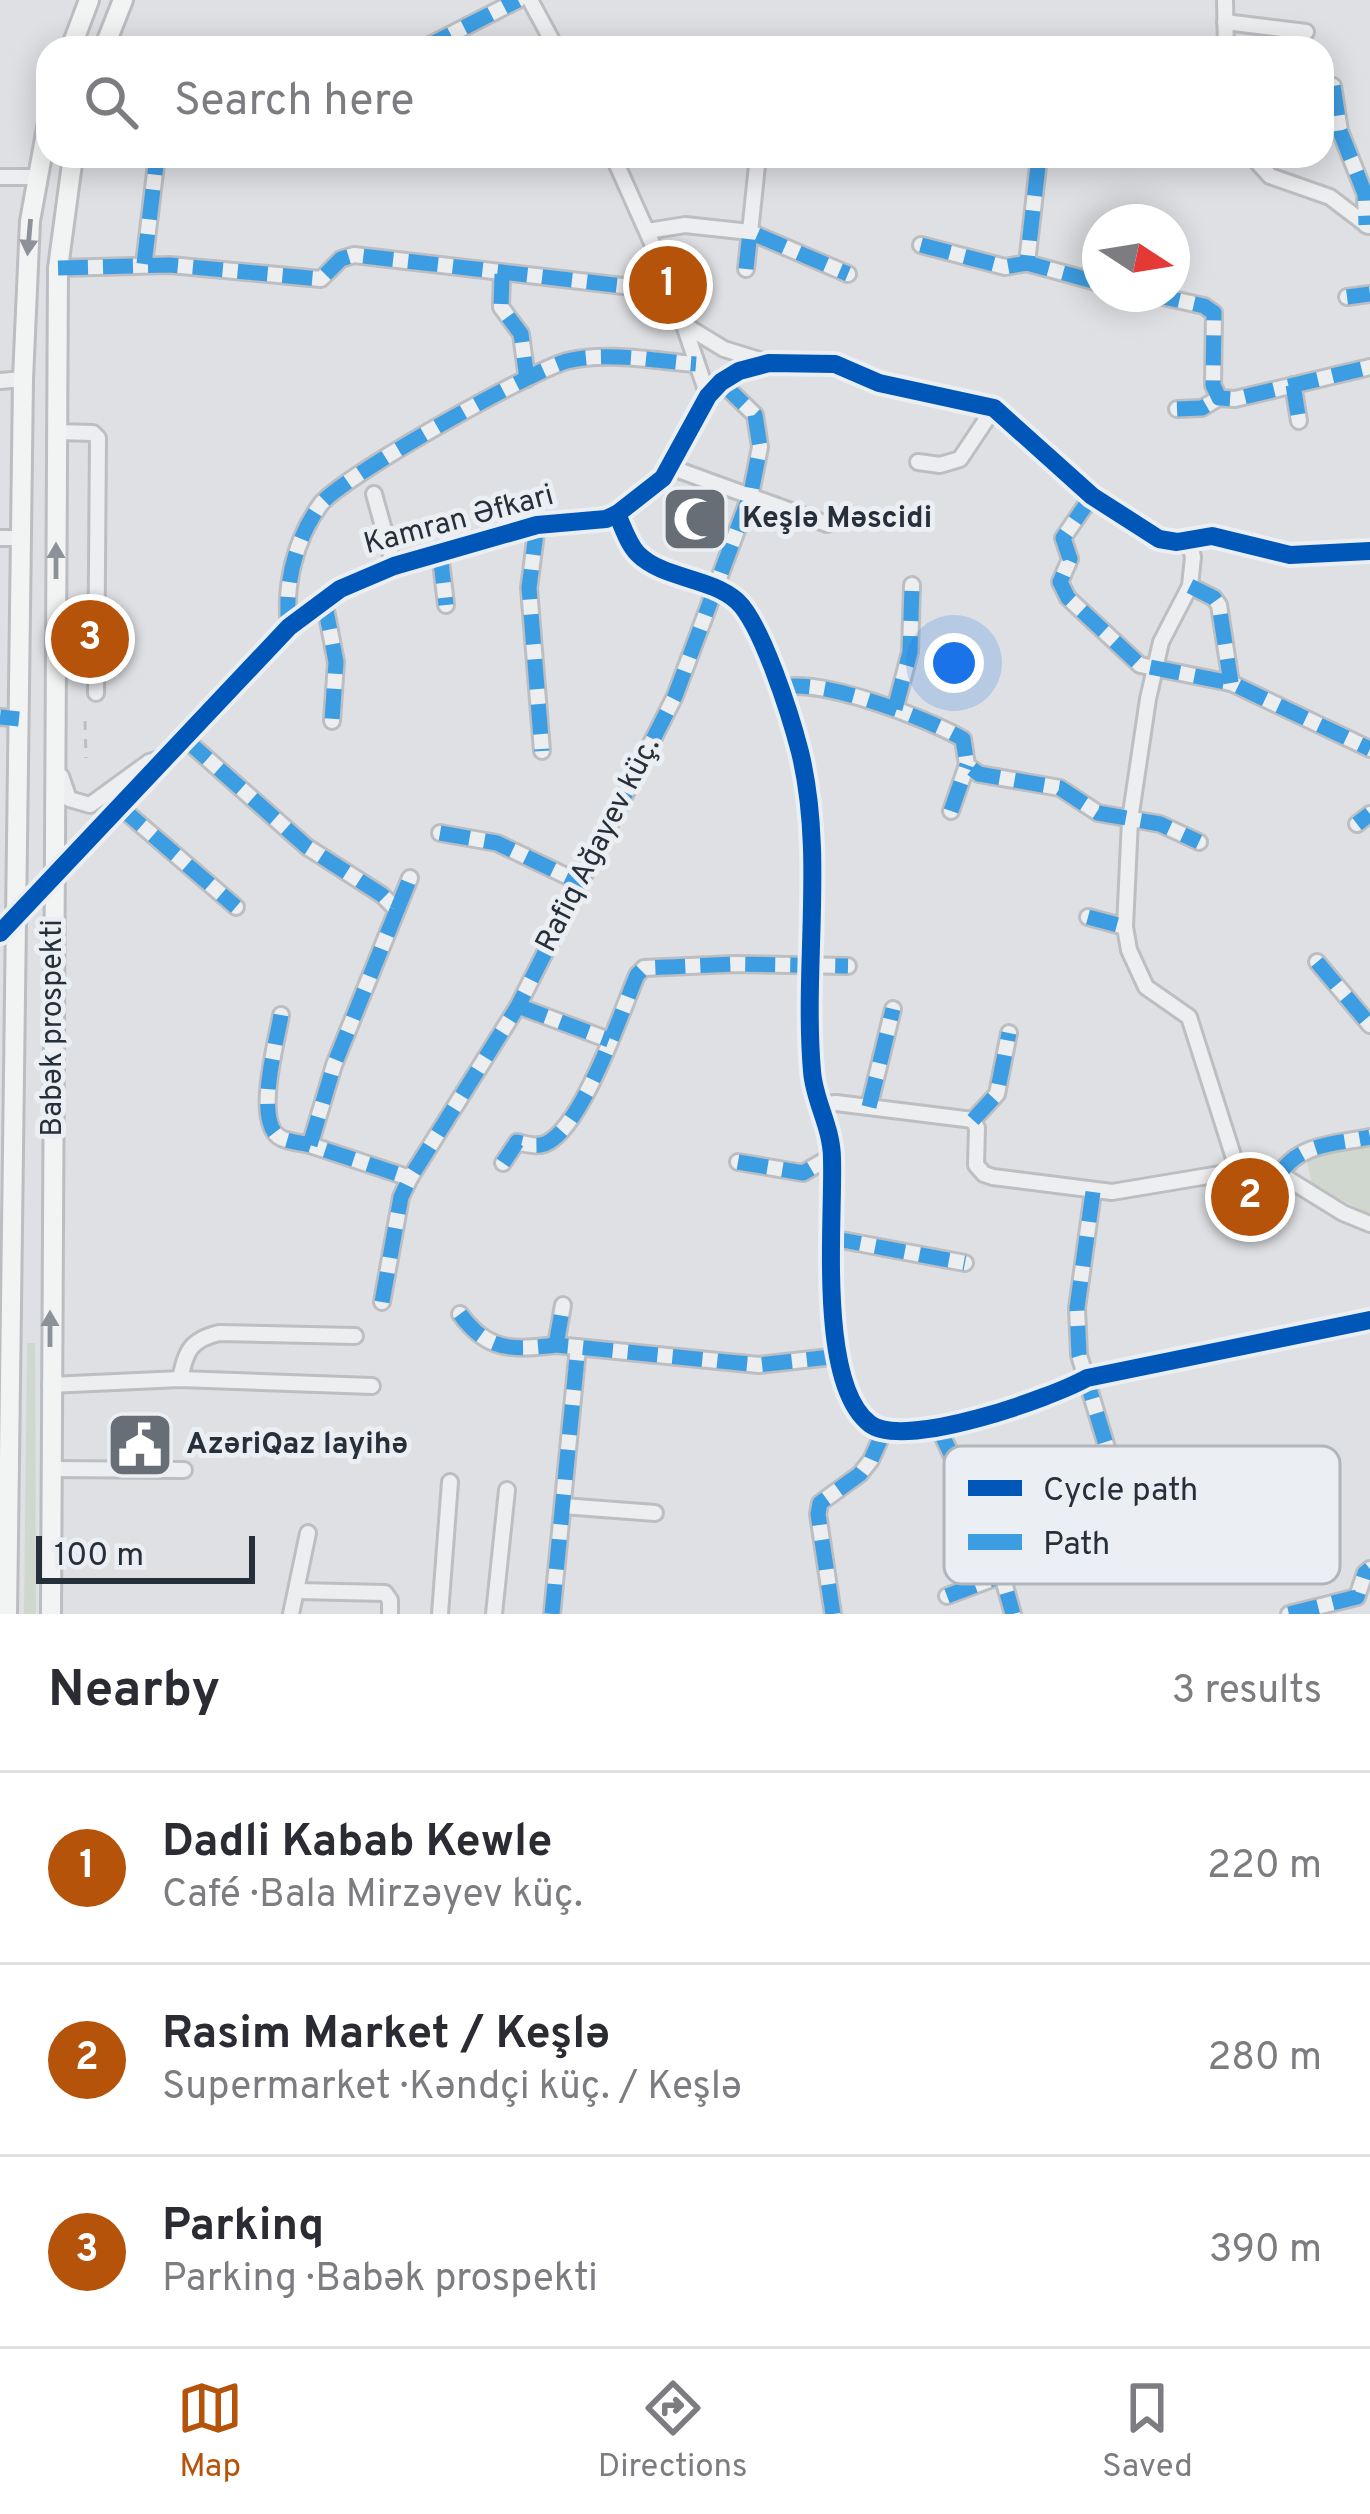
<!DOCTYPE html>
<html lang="en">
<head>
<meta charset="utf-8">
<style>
	body { margin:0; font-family:Overpass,sans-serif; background:#f2f2f3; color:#2b2b33 }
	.compass { position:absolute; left:1082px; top:204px; width:108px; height:108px; border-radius:50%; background:#fff; box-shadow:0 6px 30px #0003; rotate:102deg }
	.scale { position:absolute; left:36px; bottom:30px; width:219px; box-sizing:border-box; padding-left:12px; border:6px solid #27303a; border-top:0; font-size:33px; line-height:42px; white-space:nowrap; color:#27303a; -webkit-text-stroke:9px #ebeff3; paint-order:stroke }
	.you { position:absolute; left:954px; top:663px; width:42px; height:42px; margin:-30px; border:9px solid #fff; border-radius:50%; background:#1a73e8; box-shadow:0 0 0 18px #1a73e833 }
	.badge { display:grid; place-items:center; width:78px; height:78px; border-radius:50%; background:#b45309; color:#fff; font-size:39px; font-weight:700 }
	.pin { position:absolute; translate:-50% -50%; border:6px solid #fff; box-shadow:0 3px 12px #0006 }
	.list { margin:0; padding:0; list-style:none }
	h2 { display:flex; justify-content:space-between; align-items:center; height:156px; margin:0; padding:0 48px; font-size:51px }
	h2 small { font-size:39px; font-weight:400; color:#7c7c81 }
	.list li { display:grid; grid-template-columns:78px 1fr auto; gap:36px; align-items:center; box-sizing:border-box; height:192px; padding:0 48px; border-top:3px solid #e1e1e2 }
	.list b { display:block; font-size:45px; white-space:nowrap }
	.list p { margin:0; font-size:39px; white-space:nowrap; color:#7c7c81 }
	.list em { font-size:39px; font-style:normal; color:#7c7c81 }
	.icon { flex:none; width:66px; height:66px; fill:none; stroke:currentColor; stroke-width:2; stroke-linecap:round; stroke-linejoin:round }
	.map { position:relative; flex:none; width:1370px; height:1614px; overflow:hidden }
	.search { position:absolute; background:#fff; box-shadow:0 6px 30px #0003; left:36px; right:36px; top:36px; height:132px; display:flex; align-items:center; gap:30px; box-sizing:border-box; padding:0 42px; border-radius:36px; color:#7c7c81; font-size:45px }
	.sheet { height:732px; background:#fff }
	nav { display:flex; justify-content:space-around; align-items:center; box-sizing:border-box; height:168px; border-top:3px solid #e1e1e2; background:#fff; font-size:33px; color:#7c7c81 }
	nav a { display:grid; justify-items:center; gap:6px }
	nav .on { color:#b45309 }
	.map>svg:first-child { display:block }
	.green { fill:#d0d7ce }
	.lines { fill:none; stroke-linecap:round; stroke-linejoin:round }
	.minor-casing { stroke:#bcbec1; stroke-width:20 }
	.major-casing { stroke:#bbbdc1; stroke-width:24 }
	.path { stroke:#bcbfc2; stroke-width:3; stroke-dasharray:9 9; stroke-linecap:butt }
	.minor { stroke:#edeef0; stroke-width:14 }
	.major { stroke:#f2f4f4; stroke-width:18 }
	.quiet { stroke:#3d9de2; stroke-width:15; stroke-dasharray:30 15; stroke-linecap:butt }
	.cycleway-casing { stroke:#ebeff3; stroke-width:26 }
	.cycleway { stroke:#0057b8; stroke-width:18 }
	.oneway { fill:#8c9297 }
	.labels { text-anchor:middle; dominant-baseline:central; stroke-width:10; stroke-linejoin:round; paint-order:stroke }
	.poi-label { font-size:30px; font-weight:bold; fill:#27303a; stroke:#ebeff3; text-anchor:start }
	.street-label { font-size:30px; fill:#27303a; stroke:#ebeff3 }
	.key { fill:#ebeff3; stroke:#b0b6bc; stroke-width:3 }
	.key-label { font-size:33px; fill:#27303a }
</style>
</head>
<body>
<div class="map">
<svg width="1370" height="1614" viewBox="0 0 1370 1614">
	<rect width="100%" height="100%" fill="#dee0e3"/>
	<g class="green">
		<path d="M 1370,1145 L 1370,1214 L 1312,1185 L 1306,1156 Z"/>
		<path d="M 27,1343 L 35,1343 L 36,1614 L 24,1614 Z"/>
	</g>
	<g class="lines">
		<defs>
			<g id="minor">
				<path d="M 530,0 L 556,48"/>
				<path d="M 1225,0 L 1226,48"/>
				<path d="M 1225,22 L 1306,32"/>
				<path d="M 424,48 L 518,0"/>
				<path d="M 1333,86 L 1340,131 L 1365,194 L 1366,225"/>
				<path d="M 613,156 L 669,281 L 708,396"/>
				<path d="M 1252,156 L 1270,176 L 1330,197 L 1368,226"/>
				<path d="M 1038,166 L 1027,263 L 1100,283"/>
				<path d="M 0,177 L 36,177"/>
				<path d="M 648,231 L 685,225 L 750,232 L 758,156"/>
				<path d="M 921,245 L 1005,267 L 1027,263"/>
				<path d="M 144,264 L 157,156"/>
				<path d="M 58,268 L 170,265 L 321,279 L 341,259 L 354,255 L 632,287 L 669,281"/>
				<path d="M 746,269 L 750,232 L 848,274"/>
				<path d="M 502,274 L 501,307 L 521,334 L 527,379"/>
				<path d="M 1150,294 L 1204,306 L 1214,313 L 1213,385 L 1219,398 L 1235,399 L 1370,367"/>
				<path d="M 1347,297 L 1370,294"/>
				<path d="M 683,324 L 724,349 L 769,363"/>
				<path d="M 0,381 L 23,379"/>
				<path d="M 1293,385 L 1299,421"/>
				<path d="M 1177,409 L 1202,408 L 1219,398"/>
				<path d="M 57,432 L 93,433 L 98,438 L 96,693"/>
				<path d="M 918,462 L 940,465 L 960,459 L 994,408"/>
				<path d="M 670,467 L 827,524"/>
				<path d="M 374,494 L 394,566"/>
				<path d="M 1092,496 L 1063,538 L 1070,559 L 1060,582 L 1068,598 L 1140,665 L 1231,683 L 1370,749"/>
				<path d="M 617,514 C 623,527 628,544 638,554 C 663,579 710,577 737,601 C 762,624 791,717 800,752 C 825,854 803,966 812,1071 C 814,1101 832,1127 832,1159 C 834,1220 817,1384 870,1424 C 905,1450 1051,1398 1087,1378 L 1370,1320"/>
				<path d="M 537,525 L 529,588 L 542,751"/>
				<path d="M 0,538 L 20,538"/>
				<path d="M 1189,541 L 1193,557 L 1190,586 L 1161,642 L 1148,699 L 1130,820 L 1125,927 L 1129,950 L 1146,987 L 1189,1017 L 1238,1171 L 1280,1174 L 1343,1213 L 1370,1224"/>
				<path d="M 440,553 L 446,605"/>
				<path d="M 1190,586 L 1214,598 L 1219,605 L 1231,683"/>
				<path d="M 324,600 L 336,662 L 332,721"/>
				<path d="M 289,627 C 284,585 295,540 320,505 C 338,479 532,370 567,361 C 606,351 655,361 696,364"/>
				<path d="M 780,688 C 817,676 929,719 963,739 L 967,765 L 979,774 L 1060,788 L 1098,813 L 1160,824 L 1199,842"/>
				<path d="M 895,709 L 910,652 L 912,585"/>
				<path d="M 0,717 L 19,719"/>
				<path d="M 185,739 L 307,847 L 382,895 L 397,910 L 334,1065 L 310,1145 L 410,1178"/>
				<path d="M 61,776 L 69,799 L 90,805 L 149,762 L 162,758"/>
				<path d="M 119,806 L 236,907"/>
				<path d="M 951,811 L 967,765"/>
				<path d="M 1357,824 L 1370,814"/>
				<path d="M 440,833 L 497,843 L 579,882"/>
				<path d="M 397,910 L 410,878"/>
				<path d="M 1088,917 L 1125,927"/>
				<path d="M 0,933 L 289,627 L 340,589 L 394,566 L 537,525 L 606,519 L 617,514 L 663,478 L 708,396 L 721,382 L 739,371 L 769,363 L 835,364 L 879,383 L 994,408 L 1092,496 L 1159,539 L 1177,542 L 1212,536 L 1290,555 L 1370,551"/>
				<path d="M 1317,962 L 1370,1025"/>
				<path d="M 518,1006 L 609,1040"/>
				<path d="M 281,1015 C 277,1041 253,1124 281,1138 C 289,1142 302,1143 310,1145"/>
				<path d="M 822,1104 L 836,1103 L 973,1120"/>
				<path d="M 869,1107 L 893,1009"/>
				<path d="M 973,1120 L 977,1128 L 976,1165 L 984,1174 L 993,1177 L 1112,1192 L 1238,1171"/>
				<path d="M 973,1120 L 997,1094 L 1009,1033"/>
				<path d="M 738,1162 L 803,1173 L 832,1156"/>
				<path d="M 503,1163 L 517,1142 C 530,1145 541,1149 553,1139 C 586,1114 620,1016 637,975 L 644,968 L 734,964 L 848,966"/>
				<path d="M 1280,1174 C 1299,1143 1337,1144 1370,1137"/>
				<path d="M 1093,1192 L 1077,1308 L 1079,1355 L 1134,1537"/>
				<path d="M 831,1238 L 965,1263"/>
				<path d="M 382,1302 L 401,1197 L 410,1178 L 518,1006 L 675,696 L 751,493 L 760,447 L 755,415 L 721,382"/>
				<path d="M 460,1314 C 488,1352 512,1350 556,1345 L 759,1365 L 839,1356"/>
				<path d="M 556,1345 L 563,1305"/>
				<path d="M 180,1379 C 186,1351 190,1340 219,1333 L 355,1336"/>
				<path d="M 50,1385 L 180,1379 L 372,1386"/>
				<path d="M 938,1427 L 991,1537 L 1013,1614"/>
				<path d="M 50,1469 L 184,1470"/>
				<path d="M 563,1506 L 655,1513"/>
				<path d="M 298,1591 L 385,1593 L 390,1600 L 390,1614"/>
				<path d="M 947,1596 L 1003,1575"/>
				<path d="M 291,1614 L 308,1533"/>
				<path d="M 440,1614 L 450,1482"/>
				<path d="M 494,1614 L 507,1490"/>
				<path d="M 552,1614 L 578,1347"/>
				<path d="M 833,1614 L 818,1514 L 820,1503 L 860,1474 L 871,1460 L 884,1431"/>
				<path d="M 1289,1614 L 1357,1597 L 1365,1573 L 1370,1569"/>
			</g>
			<g id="major">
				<path d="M 71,48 L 89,0"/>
				<path d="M 104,48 L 123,0"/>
				<path d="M 7,1614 L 23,379 L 30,221 L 48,122"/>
				<path d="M 51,1614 L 58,268 L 73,156"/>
			</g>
		</defs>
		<use href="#minor" class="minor-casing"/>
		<use href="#major" class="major-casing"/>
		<path class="path" d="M 85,721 L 86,758"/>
		<use href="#minor" class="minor"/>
		<use href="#major" class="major"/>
		<g class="quiet">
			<path d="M 424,48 L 518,0"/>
			<path d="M 1333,86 L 1340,131 L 1365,194 L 1366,225"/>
			<path d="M 1038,166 L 1027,263 L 1100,283"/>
			<path d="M 921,245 L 1005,267 L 1027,263"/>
			<path d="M 144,264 L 157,156"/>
			<path d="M 58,268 L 170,265 L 321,279 L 341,259 L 354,255 L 632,287 L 669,281"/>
			<path d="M 746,269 L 750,232 L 848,274"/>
			<path d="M 502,274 L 501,307 L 521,334 L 527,379"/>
			<path d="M 1150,294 L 1204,306 L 1214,313 L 1213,385 L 1219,398 L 1235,399 L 1370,367"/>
			<path d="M 1347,297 L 1370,294"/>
			<path d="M 1293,385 L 1299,421"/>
			<path d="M 1177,409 L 1202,408 L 1219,398"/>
			<path d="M 1092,496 L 1063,538 L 1070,559 L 1060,582 L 1068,598 L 1140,665 L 1231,683 L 1370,749"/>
			<path d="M 537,525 L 529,588 L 542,751"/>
			<path d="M 440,553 L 446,605"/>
			<path d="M 1190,586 L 1214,598 L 1219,605 L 1231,683"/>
			<path d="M 324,600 L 336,662 L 332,721"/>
			<path d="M 289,627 C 284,585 295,540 320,505 C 338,479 532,370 567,361 C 606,351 655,361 696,364"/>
			<path d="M 780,688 C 817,676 929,719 963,739 L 967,765 L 979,774 L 1060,788 L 1098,813 L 1160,824 L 1199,842"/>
			<path d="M 895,709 L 910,652 L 912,585"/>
			<path d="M 0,717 L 19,719"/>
			<path d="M 185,739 L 307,847 L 382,895 L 397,910 L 334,1065 L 310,1145 L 410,1178"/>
			<path d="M 119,806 L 236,907"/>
			<path d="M 951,811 L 967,765"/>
			<path d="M 1357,824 L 1370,814"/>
			<path d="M 440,833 L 497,843 L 579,882"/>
			<path d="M 397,910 L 410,878"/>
			<path d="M 1088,917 L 1125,927"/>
			<path d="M 1317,962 L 1370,1025"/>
			<path d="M 518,1006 L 609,1040"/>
			<path d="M 281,1015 C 277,1041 253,1124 281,1138 C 289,1142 302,1143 310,1145"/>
			<path d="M 869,1107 L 893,1009"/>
			<path d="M 973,1120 L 997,1094 L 1009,1033"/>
			<path d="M 738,1162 L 803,1173 L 832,1156"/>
			<path d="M 503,1163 L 517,1142 C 530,1145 541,1149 553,1139 C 586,1114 620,1016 637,975 L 644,968 L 734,964 L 848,966"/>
			<path d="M 1280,1174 C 1299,1143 1337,1144 1370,1137"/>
			<path d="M 1093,1192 L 1077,1308 L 1079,1355 L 1134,1537"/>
			<path d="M 831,1238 L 965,1263"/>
			<path d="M 382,1302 L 401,1197 L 410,1178 L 518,1006 L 675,696 L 751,493 L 760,447 L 755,415 L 721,382"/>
			<path d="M 460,1314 C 488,1352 512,1350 556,1345 L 759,1365 L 839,1356"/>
			<path d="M 556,1345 L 563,1305"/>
			<path d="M 938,1427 L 991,1537 L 1013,1614"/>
			<path d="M 947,1596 L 1003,1575"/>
			<path d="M 552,1614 L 578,1347"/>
			<path d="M 833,1614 L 818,1514 L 820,1503 L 860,1474 L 871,1460 L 884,1431"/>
			<path d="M 1289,1614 L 1357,1597 L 1365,1573 L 1370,1569"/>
		</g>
		<defs>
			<g id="cycleway">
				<path d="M 617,514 C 623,527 628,544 638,554 C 663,579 710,577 737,601 C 762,624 791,717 800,752 C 825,854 803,966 812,1071 C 814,1101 832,1127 832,1159 C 834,1220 817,1384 870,1424 C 905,1450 1051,1398 1087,1378 L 1370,1320"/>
				<path d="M 0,933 L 289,627 L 340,589 L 394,566 L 537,525 L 606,519 L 617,514 L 663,478 L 708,396 L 721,382 L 739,371 L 769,363 L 835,364 L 879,383 L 994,408 L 1092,496 L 1159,539 L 1177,542 L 1212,536 L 1290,555 L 1370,551"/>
			</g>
		</defs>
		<use href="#cycleway" class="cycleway-casing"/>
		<use href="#cycleway" class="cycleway"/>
	</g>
	<defs><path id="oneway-solid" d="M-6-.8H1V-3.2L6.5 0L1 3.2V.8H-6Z" transform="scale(3)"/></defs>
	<g class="oneway">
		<use href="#oneway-solid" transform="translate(29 237) rotate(95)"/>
		<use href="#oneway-solid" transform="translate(56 561) rotate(-90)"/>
		<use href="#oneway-solid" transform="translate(50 1329) rotate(-90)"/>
	</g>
	<defs>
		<symbol id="mosque-square" viewBox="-11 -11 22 22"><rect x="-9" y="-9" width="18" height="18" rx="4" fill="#676e75" stroke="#ebeff3"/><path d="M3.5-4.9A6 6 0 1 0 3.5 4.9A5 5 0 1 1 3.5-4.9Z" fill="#fff"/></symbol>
		<symbol id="civic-square" viewBox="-11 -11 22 22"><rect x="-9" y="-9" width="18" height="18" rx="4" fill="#676e75" stroke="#ebeff3"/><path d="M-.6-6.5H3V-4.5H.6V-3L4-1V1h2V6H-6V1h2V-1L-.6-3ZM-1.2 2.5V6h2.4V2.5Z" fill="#fff"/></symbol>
	</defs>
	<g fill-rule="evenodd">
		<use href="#mosque-square" x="657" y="481" width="76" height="76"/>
		<use href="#civic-square" x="102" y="1407" width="76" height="76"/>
	</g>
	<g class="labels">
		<g class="poi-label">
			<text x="742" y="519">Keşlə Məscidi</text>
			<text x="186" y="1445">AzəriQaz layihə</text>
		</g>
		<g class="street-label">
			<text transform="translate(459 521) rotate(-15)">Kamran Əfkari</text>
			<text transform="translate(599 845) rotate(-63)">Rafiq Ağayev küç.</text>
			<text transform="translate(53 1028) rotate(-90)">Babək prospekti</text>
		</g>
	</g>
	<rect x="944" y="1446" width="396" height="138" rx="18" class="key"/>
	<rect x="968" y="1480" width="54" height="16" fill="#0057b8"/>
	<rect x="968" y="1534" width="54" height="16" fill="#3d9de2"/>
	<g class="key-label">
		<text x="1043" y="1500">Cycle path</text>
		<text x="1043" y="1554">Path</text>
	</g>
</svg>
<svg class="compass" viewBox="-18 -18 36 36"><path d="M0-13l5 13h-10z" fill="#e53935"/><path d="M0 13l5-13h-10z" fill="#7c7c81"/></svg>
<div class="scale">100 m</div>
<div class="you"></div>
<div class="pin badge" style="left:668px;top:285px">1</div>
<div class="pin badge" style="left:1250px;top:1197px">2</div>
<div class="pin badge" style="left:90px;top:639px">3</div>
<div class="search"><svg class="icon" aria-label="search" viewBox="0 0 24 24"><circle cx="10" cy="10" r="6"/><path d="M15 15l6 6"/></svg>Search here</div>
</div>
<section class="sheet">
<h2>Nearby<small>3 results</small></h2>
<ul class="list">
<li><span class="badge">1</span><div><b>Dadli Kabab Kewle</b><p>Café · Bala Mirzəyev küç.</p></div><em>220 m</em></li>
<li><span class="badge">2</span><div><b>Rasim Market / Keşlə</b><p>Supermarket · Kəndçi küç. / Keşlə</p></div><em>280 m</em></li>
<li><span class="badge">3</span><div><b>Parkinq</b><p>Parking · Babək prospekti</p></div><em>390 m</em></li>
</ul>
</section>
<nav>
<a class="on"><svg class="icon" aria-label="map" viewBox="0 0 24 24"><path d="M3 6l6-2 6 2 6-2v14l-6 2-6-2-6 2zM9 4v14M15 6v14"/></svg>Map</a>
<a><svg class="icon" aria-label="directions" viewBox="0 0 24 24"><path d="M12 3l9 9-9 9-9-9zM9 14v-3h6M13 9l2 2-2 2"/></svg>Directions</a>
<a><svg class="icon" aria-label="saved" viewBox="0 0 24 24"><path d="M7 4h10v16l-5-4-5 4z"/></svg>Saved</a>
</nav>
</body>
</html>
